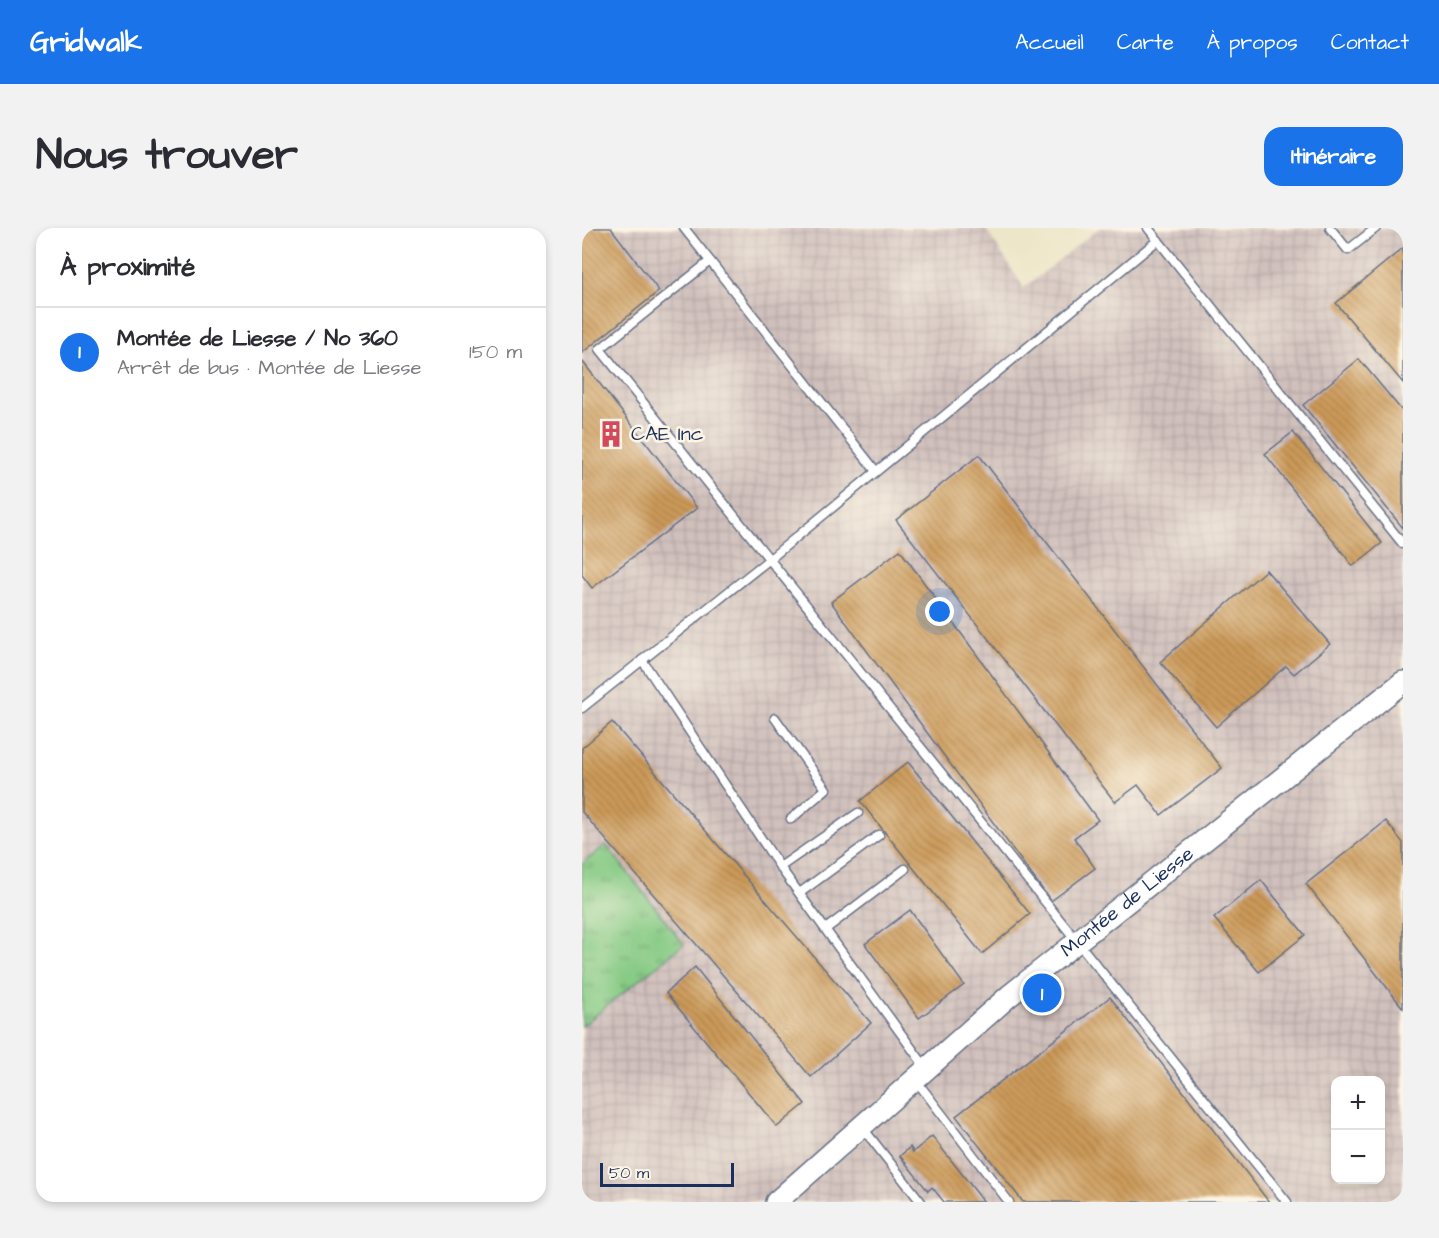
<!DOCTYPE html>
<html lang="fr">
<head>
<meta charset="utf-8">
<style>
	body { margin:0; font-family:"Architects Daughter",sans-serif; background:#f2f2f3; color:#2b2b33 }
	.controls { position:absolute; right:18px; bottom:18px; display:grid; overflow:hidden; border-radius:12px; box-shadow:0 3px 9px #0003 }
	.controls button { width:54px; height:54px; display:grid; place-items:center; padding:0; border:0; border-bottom:2px solid #e1e1e2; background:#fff; color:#2b2b33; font:30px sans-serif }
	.scale { position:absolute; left:18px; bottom:15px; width:134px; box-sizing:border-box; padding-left:6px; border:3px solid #1b2f5e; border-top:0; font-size:16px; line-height:21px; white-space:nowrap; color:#1b2f5e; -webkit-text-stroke:4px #fcf5e5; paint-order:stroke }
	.you { position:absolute; left:358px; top:384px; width:21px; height:21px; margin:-15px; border:4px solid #fff; border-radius:50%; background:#1a73e8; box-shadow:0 0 0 9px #1a73e833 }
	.badge { display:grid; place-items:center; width:39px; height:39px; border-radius:50%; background:#1a73e8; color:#fff; font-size:20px; font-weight:700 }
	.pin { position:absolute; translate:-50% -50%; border:3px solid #fff; box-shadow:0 2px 6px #0006 }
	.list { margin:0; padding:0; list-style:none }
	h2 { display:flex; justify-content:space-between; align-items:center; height:78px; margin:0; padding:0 24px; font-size:26px }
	h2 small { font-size:20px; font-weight:400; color:#7c7c81 }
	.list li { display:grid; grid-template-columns:39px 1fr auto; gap:18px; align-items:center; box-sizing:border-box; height:90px; padding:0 24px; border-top:2px solid #e1e1e2 }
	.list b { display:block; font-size:22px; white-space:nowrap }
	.list p { margin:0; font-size:20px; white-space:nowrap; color:#7c7c81 }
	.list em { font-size:20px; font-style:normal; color:#7c7c81 }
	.map { position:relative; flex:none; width:821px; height:974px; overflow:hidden; border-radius:18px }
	header { display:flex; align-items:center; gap:36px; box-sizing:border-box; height:84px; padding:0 30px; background:#1a73e8; color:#fff }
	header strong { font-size:28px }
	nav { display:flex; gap:33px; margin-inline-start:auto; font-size:21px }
	.intro { display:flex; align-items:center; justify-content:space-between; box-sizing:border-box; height:144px; padding:0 36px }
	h1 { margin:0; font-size:42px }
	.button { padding:15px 27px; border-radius:18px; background:#1a73e8; color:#fff; font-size:21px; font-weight:700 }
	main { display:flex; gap:36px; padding:0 36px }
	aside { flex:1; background:#fff; border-radius:18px; box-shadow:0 3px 9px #0003 }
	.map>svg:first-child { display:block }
	.industrial { fill:url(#industrial-grid); fill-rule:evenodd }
	.park { fill:url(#park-tufts); stroke:#517d72; stroke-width:1.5 }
	.building { fill:url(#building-back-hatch) }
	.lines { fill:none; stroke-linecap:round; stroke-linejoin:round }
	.service-casing { stroke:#656f83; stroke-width:11 }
	.tertiary-casing { stroke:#656f83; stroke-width:24 }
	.service { stroke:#fff; stroke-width:8 }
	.tertiary { stroke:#fff; stroke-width:21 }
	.labels { text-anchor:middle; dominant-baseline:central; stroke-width:5; stroke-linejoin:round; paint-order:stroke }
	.poi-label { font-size:20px; fill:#1b2f5e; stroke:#fcf5e5; text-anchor:start }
	.street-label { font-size:20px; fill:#1b2f5e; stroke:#fcf5e5 }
</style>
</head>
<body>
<header>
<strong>Gridwalk</strong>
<nav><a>Accueil</a><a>Carte</a><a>À propos</a><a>Contact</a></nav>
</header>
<div class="intro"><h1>Nous trouver</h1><a class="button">Itinéraire</a></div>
<main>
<aside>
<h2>À proximité<small></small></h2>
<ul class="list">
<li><span class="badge">1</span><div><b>Montée de Liesse / No 360</b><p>Arrêt de bus · Montée de Liesse</p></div><em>150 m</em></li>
</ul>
</aside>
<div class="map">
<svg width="821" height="974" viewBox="0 0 821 974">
	<defs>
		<pattern id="industrial-grid" width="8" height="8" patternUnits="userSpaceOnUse" patternTransform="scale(1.5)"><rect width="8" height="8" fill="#d0c0bc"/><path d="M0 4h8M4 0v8" fill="none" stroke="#b2a5a4"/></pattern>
		<pattern id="park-tufts" width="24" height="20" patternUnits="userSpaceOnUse" patternTransform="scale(1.5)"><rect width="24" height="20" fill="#87cb85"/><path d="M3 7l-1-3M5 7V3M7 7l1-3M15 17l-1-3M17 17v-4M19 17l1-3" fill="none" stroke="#6ea570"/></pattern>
		<pattern id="building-back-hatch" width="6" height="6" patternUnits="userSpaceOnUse" patternTransform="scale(1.5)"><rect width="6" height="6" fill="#cc9a58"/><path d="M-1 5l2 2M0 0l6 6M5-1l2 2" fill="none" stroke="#a57e4c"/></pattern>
	</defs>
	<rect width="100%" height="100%" fill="#fcf5e5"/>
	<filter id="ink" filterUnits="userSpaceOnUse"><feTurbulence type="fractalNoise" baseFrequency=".0167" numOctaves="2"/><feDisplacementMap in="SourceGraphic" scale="12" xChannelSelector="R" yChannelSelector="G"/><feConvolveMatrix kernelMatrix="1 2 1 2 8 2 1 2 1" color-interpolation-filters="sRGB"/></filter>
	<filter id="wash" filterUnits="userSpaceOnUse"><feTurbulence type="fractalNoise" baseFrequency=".008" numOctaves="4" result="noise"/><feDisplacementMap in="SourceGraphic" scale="24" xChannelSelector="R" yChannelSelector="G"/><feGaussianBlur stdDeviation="1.35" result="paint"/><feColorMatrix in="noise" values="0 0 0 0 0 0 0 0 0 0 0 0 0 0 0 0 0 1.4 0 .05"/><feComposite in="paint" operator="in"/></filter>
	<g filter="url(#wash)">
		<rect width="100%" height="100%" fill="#eee6c8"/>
		<path class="industrial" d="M 0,0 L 403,0 L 442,60 L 517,0 L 821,0 L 821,974 L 0,974 ZM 754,852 L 798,852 L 798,952 L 754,952 Z"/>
		<path class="park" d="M 24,617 L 102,716 L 0,798 L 0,636 Z"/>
		<g id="blocks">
			<g class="building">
				<path d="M 10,0 L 29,0 L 77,63 L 0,125 L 0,7 Z"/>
				<path d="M 821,20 L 821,155 L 754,75 Z"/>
				<path d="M 777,131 L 821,184 L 821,300 L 721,177 Z"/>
				<path d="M 0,133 L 115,280 L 10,360 L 0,347 Z"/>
				<path d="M 711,204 L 800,315 L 771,338 L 683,226 Z"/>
				<path d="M 397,227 L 640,540 L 579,587 L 556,557 L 533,574 L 314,292 Z"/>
				<path d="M 318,322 L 516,592 L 492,610 L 513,640 L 469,673 L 249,374 Z"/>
				<path d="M 684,342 L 748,416 L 712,446 L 704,438 L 634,499 L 578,434 Z"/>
				<path d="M 30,494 L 289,795 L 229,849 L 0,584 L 0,520 Z"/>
				<path d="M 326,534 L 448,686 L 400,726 L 278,573 Z"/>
				<path d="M 804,593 L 821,615 L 821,780 L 724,656 Z"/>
				<path d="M 679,652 L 723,707 L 677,744 L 632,690 Z"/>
				<path d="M 328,682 L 382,757 L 337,790 L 283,716 Z"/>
				<path d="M 113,739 L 223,876 L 195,899 L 84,765 Z"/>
				<path d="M 528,769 L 687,974 L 441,974 L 374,888 Z"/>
				<path d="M 350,908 L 402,974 L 362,974 L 350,959 L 346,963 L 318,928 L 328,919 L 331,924 Z"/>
			</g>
		</g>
	</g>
	<g filter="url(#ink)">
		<use href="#blocks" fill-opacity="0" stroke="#656f83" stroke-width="1.5"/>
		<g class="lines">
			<defs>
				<g id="service">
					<path d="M 102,0 L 293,242"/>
					<path d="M 566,0 L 821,316"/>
					<path d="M 748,0 L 766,22 L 794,0"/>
					<path d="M 128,33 L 18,121 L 705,974"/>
					<path d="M 60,432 L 198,639 L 344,840"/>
					<path d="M 0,480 L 189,330 L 576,12"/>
					<path d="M 193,490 L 244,561 L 209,591"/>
					<path d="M 198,639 L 276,585"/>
					<path d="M 219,664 L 297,607"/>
					<path d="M 245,700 L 323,641"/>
					<path d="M 333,851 L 427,974"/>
					<path d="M 280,899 L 339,974"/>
				</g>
				<g id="tertiary">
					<path id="s1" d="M 194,974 L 427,768 L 821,454"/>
				</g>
			</defs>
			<use href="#service" class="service-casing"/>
			<use href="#tertiary" class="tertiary-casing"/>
			<use href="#service" class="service"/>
			<use href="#tertiary" class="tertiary"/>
		</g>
	</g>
	<defs>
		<symbol id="building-bare" viewBox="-9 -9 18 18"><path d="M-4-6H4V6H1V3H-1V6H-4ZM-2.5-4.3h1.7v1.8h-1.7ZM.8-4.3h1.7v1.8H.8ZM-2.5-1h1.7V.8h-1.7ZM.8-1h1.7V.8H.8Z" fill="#d1495b" stroke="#fcf5e5" stroke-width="2.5" paint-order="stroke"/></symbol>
	</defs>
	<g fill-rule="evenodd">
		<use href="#building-bare" x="10" y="187" width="38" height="38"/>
	</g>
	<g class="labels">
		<g class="poi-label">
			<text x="49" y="206">CAE Inc</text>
		</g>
		<g class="street-label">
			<text stroke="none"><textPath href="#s1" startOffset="462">Montée de Liesse</textPath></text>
		</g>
	</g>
</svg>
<div class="controls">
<button>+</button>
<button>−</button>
</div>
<div class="scale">50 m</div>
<div class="you"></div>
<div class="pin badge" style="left:460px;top:765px">1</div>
</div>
</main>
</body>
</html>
